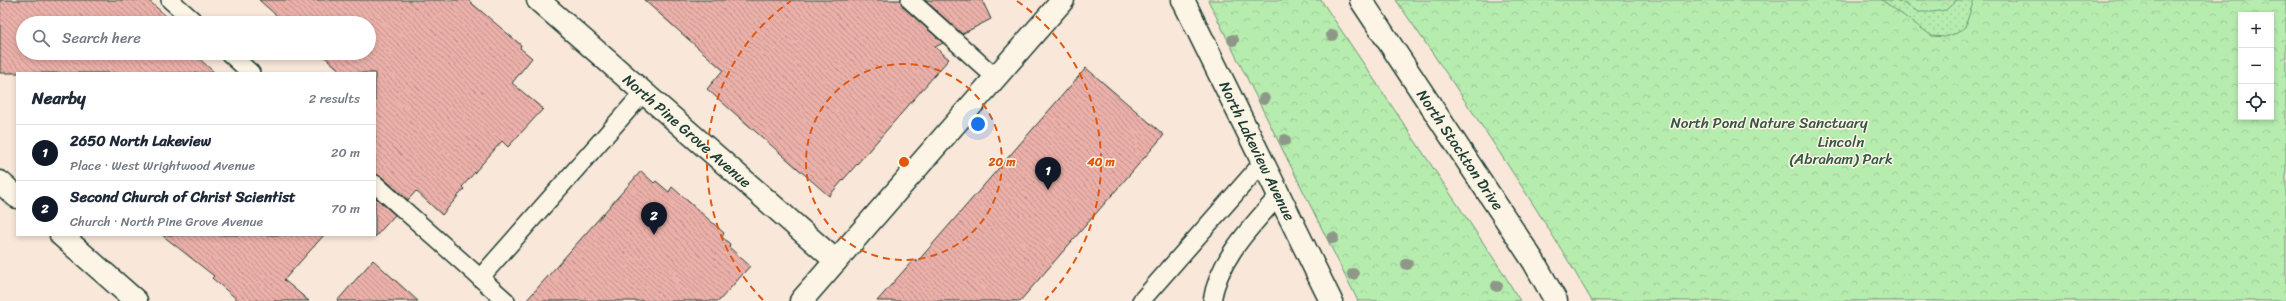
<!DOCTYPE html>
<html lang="en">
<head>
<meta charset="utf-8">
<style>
	body { margin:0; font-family:Sriracha,sans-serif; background:#f2f2f3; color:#1f2937 }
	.controls { position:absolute; right:12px; top:12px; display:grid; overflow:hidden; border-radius:0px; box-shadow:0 2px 6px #0003 }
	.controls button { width:36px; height:36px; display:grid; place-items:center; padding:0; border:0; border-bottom:1px solid #e0e1e3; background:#fff; color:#1f2937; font:20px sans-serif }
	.you { position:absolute; left:978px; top:124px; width:14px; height:14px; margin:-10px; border:3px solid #fff; border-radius:50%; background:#1a73e8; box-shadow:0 0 0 6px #1a73e833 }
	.badge { display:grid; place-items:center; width:26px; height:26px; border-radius:50%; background:#111827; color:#fff; font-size:13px; font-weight:700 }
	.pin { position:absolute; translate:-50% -33px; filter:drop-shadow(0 1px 2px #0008) }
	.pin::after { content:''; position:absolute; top:21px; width:14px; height:12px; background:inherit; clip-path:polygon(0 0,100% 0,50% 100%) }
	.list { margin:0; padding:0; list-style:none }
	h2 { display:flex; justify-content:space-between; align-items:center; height:52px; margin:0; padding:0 16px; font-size:17px }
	h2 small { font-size:13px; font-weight:400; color:#747a83 }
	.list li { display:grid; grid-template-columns:26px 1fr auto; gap:12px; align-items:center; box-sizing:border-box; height:56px; padding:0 16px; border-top:1px solid #e0e1e3 }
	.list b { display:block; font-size:15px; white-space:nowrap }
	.list p { margin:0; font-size:13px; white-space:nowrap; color:#747a83 }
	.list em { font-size:13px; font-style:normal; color:#747a83 }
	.icon { flex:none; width:22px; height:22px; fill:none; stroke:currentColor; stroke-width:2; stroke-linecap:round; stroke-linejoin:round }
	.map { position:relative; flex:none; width:2286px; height:301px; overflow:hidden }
	.search { position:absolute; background:#fff; box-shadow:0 2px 6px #0003; left:16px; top:16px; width:360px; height:44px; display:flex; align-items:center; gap:10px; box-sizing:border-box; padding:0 14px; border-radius:22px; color:#747a83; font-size:15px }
	.panel { position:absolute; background:#fff; box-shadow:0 2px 6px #0003; left:16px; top:72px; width:360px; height:164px; border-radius:0px }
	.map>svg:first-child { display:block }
	.park { fill:url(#park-crowns); stroke:#6a9572; fill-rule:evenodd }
	.garden { fill:url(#garden-dots); stroke:#6a9572 }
	.building { fill:url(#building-back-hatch); stroke:#1f3d34 }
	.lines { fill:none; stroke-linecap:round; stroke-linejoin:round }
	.lane-casing { stroke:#1f3d34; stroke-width:20 }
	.street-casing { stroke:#1f3d34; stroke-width:25 }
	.secondary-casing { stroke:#1f3d34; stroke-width:25 }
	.lane { stroke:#fcf5e5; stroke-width:17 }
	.street { stroke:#fcf5e5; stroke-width:22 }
	.secondary { stroke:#fcf5e5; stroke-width:22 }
	.tree { fill:#8e9888 }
	.ring { fill:none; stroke:#de580e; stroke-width:2; stroke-dasharray:7 5 }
	.labels { text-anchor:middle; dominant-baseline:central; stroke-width:3; stroke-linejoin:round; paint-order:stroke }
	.park-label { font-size:15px; fill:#365746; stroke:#fcf5e5 }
	.street-label { font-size:15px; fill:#1f3d34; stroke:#fcf5e5 }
	.centre { fill:#de580e; stroke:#fcf5e5; stroke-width:2 }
	.ring-label { font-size:12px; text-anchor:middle; font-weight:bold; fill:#de580e; stroke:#fcf5e5; stroke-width:3; stroke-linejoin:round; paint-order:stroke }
</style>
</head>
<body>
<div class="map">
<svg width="2286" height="301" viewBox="0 0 2286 301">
	<defs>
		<pattern id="park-crowns" width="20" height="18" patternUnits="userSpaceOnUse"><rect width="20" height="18" fill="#b6edaf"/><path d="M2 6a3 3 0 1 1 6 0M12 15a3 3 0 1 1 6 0" fill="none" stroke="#9ccc97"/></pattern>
		<pattern id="garden-dots" width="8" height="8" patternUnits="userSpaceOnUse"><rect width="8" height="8" fill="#b6edaf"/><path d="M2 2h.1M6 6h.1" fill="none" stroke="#9ccc97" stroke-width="1.8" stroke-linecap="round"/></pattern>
		<pattern id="building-back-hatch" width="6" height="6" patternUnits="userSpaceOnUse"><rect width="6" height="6" fill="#ebb0a9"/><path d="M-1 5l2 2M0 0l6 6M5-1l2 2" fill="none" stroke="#be908a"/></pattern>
	</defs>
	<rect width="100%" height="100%" fill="#f9e7d9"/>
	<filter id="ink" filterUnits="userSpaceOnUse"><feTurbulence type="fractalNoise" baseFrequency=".025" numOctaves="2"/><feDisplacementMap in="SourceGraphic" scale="8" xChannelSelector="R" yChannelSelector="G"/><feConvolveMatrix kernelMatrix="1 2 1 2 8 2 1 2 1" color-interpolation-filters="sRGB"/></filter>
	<g filter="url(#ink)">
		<g class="park">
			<path d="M 1208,0 L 1321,0 L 1502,271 L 1520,301 L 1358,301 Z"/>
			<path d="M 1396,0 L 2286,0 L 2286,301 L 1592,301 C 1532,197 1464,99 1396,0 ZM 2241,15 L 2271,15 L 2271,117 L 2241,117 Z"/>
		</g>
		<path class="garden" d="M 1882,0 L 1897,0 L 1919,12 L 1932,12 L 1946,10 L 1957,0 L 1974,0 L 1965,27 L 1957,33 L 1945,37 L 1932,36 Z"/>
		<g class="building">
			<path d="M 0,0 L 148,0 L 174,23 L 23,23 L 23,53 L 193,53 L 215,73 L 0,73 Z"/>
			<path d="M 259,0 L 468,0 L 521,45 L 520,48 L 532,58 L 512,83 L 543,109 L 508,147 L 502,141 L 462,187 L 464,189 L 442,215 L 416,191 L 408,200 L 382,177 L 375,174 L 375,73 L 343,73 L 320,53 L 369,53 L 369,23 L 285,23 Z"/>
			<path d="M 644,0 L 900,0 L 903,7 L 943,43 L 935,47 L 949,59 L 829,196 L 707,89 L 723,70 Z"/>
			<path d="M 925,0 L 982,0 L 991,19 L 962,34 Z"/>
			<path d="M 1086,68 L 1164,135 L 1020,301 L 877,301 L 914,259 L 917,262 Z"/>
			<path d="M 641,171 L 654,183 L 656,181 L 669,192 L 672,187 L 724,233 L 722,237 L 730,244 L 729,247 L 750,266 L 719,301 L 526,301 Z"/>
			<path d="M 375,197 L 395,215 L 375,237 Z"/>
			<path d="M 162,235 L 324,235 L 284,280 L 309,301 L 239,301 L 212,278 L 214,276 Z"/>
			<path d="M 373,260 L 418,301 L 337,301 Z"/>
		</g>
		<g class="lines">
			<defs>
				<g id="lane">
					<path d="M 170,0 L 196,23"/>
					<path d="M 910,0 L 996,78"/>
					<path d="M 229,53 L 251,73"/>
					<path d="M 375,184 L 506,301"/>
					<path d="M 480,278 L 643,93"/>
					<path d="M 1141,301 L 1263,162"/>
					<path d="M 1212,301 C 1219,258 1251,227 1279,195"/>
				</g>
				<g id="street">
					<path d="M 538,0 L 836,261"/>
					<path d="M 1361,0 L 1534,262 L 1556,301"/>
					<path d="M 0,182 L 17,197"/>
					<path d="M 61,235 L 136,301"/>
					<path d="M 801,301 L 1063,0"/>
				</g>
				<path id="secondary" d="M 1183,0 L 1331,301"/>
			</defs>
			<use href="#lane" class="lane-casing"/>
			<use href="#street" class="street-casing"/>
			<use href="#secondary" class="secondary-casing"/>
			<use href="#lane" class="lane"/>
			<use href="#street" class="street"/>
			<use href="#secondary" class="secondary"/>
		</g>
		<g class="tree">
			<circle cx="1332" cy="35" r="6"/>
			<circle cx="1233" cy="40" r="6"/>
			<circle cx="1264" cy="99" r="6"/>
			<circle cx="1285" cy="140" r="6"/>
			<circle cx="1333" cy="238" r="6"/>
			<circle cx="1407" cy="264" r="6"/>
			<circle cx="1353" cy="274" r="6"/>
			<circle cx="1497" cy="286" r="6"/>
		</g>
	</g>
	<g class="ring">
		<circle cx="904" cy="162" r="98"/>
		<path d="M763 300A197 197 0 0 1 791 1M1017 1A197 197 0 0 1 1045 300"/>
	</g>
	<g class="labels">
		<g class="park-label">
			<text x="1769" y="123">North Pond Nature Sanctuary</text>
			<text x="1841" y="142">Lincoln<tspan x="1841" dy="17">(Abraham) Park</tspan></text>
		</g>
		<g class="street-label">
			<text transform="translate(687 131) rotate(41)">North Pine Grove Avenue</text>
			<text transform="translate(1460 150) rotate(56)">North Stockton Drive</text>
			<text transform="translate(1257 151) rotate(64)">North Lakeview Avenue</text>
		</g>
	</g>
	<circle cx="904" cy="162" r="6" class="centre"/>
	<g class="ring-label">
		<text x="1002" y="166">20 m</text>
		<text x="1101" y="166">40 m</text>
	</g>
</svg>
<div class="controls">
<button>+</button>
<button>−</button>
<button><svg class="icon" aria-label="locate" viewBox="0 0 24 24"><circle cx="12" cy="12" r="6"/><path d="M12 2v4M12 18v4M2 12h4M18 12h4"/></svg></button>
</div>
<div class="you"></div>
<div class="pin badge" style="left:1048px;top:190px">1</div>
<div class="pin badge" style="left:654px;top:235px">2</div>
<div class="search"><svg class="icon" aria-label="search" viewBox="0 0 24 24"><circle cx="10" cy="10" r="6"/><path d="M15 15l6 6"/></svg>Search here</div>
<section class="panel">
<h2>Nearby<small>2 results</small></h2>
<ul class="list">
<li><span class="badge">1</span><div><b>2650 North Lakeview</b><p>Place · West Wrightwood Avenue</p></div><em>20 m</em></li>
<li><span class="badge">2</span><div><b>Second Church of Christ Scientist</b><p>Church · North Pine Grove Avenue</p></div><em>70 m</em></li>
</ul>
</section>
</div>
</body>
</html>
